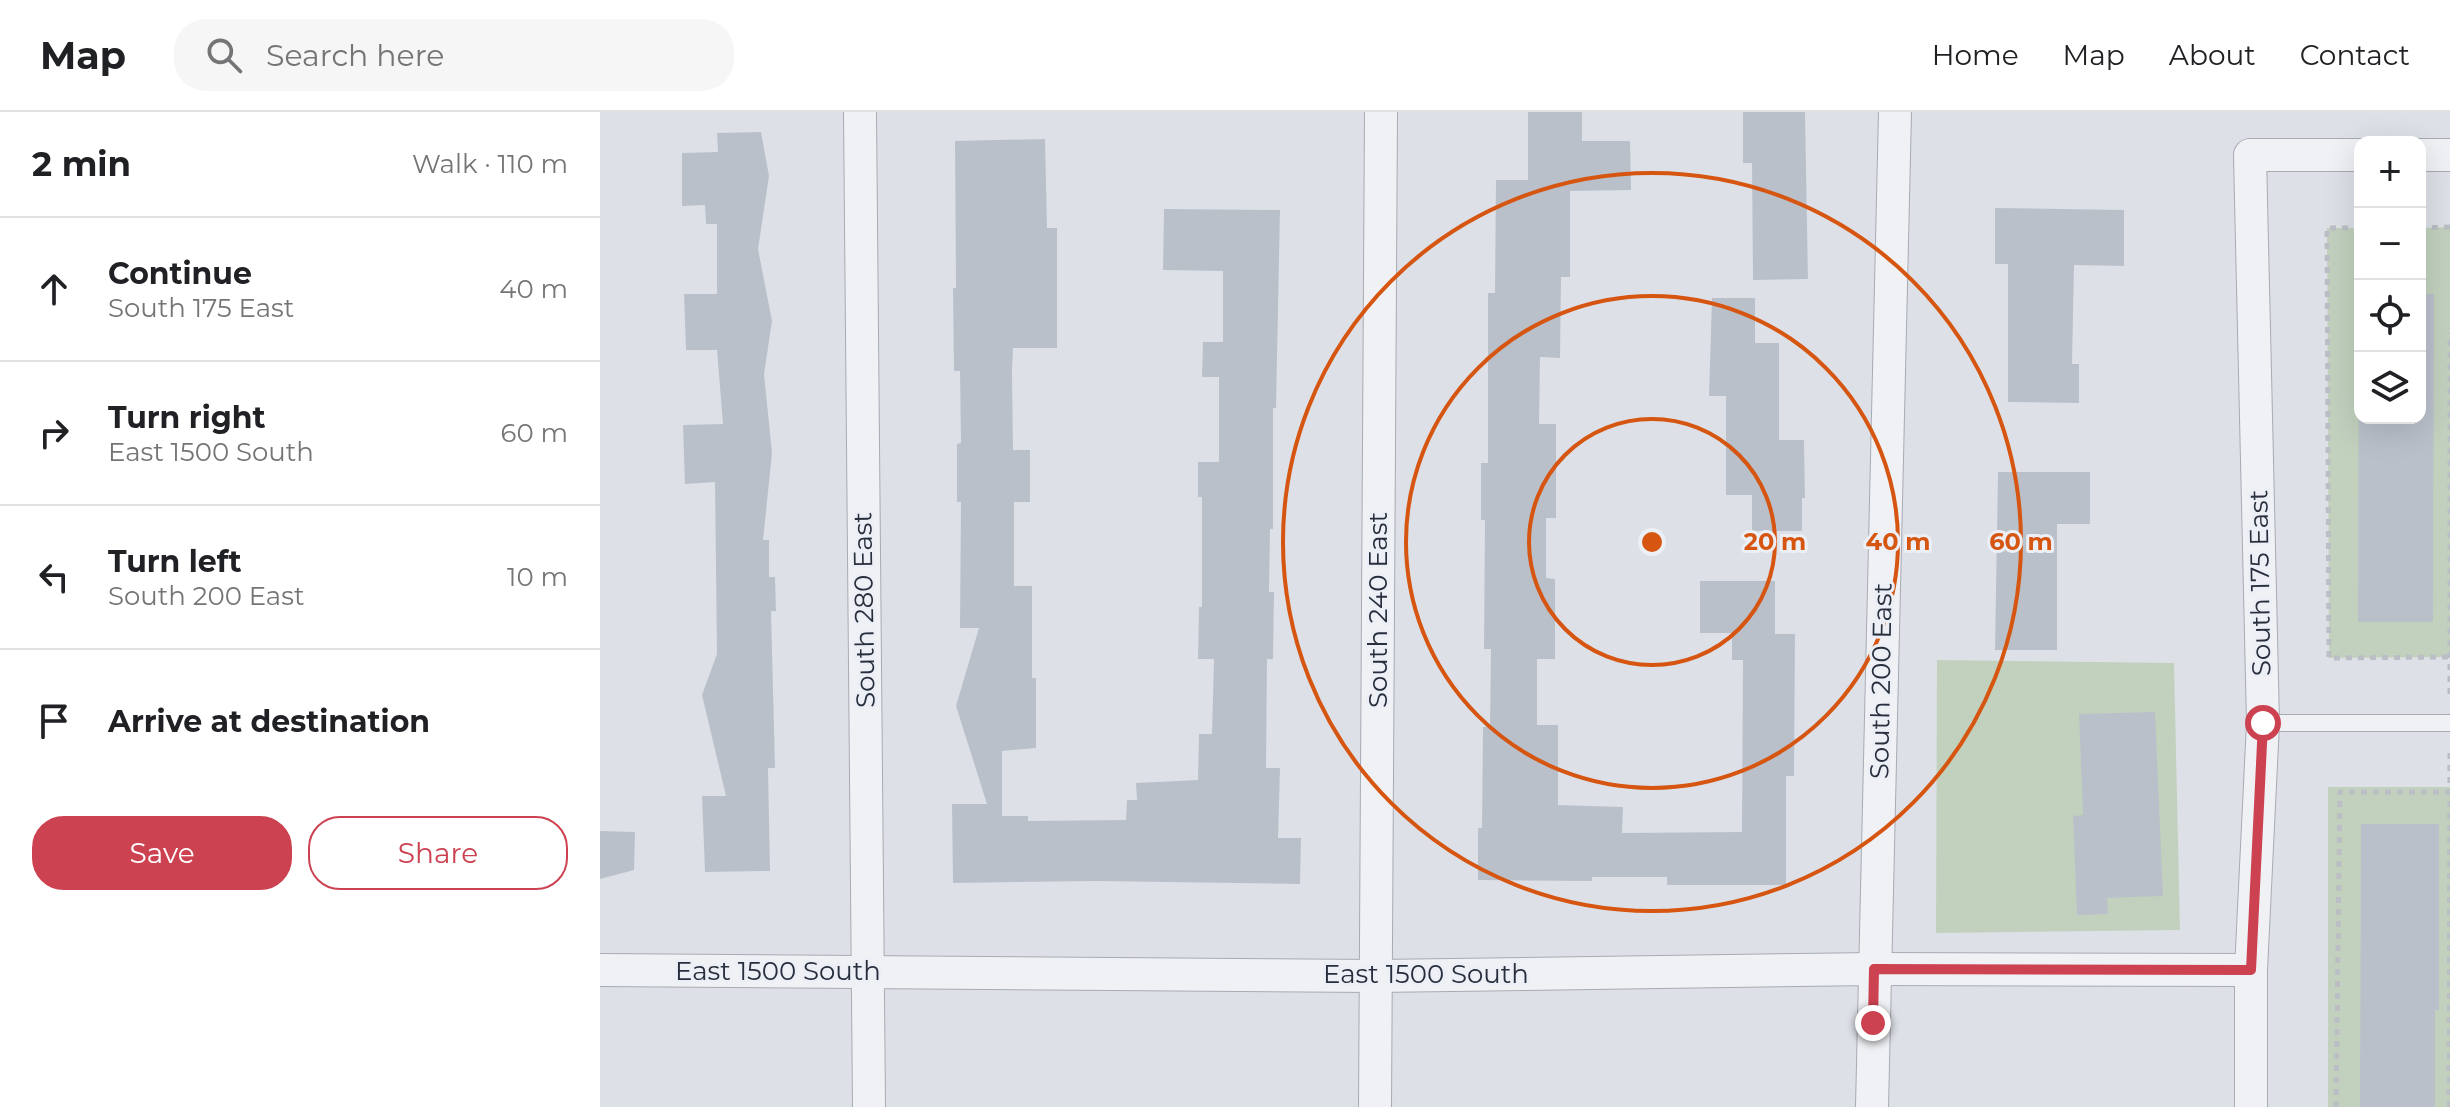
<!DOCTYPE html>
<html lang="en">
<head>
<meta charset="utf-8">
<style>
	body { margin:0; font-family:Montserrat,sans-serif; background:#f6f6f6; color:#202124 }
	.controls { position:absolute; right:24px; top:24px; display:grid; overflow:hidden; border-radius:16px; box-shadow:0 8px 32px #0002 }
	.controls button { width:72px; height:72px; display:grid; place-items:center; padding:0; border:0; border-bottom:2px solid #e0e0e0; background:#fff; color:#202124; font:40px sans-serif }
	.stop { position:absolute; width:24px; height:24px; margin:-18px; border:6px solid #cc4251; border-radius:50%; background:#fff }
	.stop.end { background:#cc4251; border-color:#fff; box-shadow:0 2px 8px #0008 }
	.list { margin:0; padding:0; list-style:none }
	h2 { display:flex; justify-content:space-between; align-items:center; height:104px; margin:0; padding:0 32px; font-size:34px }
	h2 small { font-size:26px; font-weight:400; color:#757577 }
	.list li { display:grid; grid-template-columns:52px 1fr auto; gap:24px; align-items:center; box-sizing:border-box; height:144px; padding:0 32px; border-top:2px solid #e0e0e0 }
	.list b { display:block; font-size:30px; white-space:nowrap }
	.list p { margin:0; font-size:26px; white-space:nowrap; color:#757577 }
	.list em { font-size:26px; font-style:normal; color:#757577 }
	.actions { display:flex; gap:16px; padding:24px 32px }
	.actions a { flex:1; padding:18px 0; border:2px solid #cc4251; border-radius:32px; text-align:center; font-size:28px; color:#cc4251 }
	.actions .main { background:#cc4251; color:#fff }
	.icon { flex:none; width:44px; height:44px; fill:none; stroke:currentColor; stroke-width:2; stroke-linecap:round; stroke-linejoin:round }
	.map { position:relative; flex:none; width:1850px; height:995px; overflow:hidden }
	header { display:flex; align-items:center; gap:48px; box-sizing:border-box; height:112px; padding:0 40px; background:#fff; border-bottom:2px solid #e0e0e0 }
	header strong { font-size:38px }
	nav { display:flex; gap:44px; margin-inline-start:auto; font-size:28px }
	.search { width:560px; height:72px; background:#f6f6f6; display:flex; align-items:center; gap:20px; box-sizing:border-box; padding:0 28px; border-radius:32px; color:#757577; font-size:30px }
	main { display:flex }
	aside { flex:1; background:#fff }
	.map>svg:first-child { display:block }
	.green { fill:#c2d1be }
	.building { fill:#bac0ca }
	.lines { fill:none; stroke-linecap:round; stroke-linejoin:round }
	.lane-casing { stroke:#a6abb4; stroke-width:18 }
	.street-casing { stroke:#a6abb4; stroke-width:34 }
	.path { stroke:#bcbec5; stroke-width:5; stroke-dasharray:6 6; stroke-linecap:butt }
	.lane { stroke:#f0f1f5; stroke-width:16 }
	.street { stroke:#f0f1f5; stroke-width:32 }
	.route { stroke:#cc4251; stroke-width:10 }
	.ring { fill:none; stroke:#d55511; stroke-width:4 }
	.labels { text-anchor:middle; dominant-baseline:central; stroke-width:6; stroke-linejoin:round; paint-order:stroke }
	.street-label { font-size:26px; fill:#272e3d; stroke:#eceff5 }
	.centre { fill:#d55511; stroke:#eceff5; stroke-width:4 }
	.ring-label { font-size:24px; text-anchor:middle; font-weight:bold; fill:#d55511; stroke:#eceff5; stroke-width:6; stroke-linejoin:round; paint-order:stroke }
</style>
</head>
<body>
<header>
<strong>Map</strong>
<div class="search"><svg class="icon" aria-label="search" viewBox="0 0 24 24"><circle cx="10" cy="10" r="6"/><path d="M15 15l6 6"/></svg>Search here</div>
<nav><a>Home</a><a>Map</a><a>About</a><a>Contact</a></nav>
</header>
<main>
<aside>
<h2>2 min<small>Walk · 110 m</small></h2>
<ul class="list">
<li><svg class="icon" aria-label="ahead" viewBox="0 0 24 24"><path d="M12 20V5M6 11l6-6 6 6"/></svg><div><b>Continue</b><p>South 175 East</p></div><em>40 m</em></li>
<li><svg class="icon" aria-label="right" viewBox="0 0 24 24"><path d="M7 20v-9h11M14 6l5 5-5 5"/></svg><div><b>Turn right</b><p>East 1500 South</p></div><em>60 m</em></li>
<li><svg class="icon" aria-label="left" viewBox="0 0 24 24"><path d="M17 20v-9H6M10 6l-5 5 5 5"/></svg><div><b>Turn left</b><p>South 200 East</p></div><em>10 m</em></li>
<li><svg class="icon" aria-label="arrive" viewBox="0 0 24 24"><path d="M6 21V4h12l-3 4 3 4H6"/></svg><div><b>Arrive at destination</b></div></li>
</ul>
<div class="actions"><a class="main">Save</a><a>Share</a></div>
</aside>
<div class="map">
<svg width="1850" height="995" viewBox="0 0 1850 995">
	<rect width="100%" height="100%" fill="#dde1e7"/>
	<g class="green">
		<path d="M 1850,115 L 1850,545 L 1729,546 L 1727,116 L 1760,116 L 1760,306 L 1820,306 L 1820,116 Z"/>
		<path d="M 1337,548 L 1574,551 L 1580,818 L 1336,821 Z"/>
		<rect x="1728" y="675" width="122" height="320"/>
	</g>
	<g class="building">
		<path d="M 928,0 L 982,0 L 982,29 L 1030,29 L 1031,78 L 970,79 L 970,165 L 961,165 L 960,246 L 940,245 L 939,312 L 956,312 L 956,406 L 946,406 L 946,466 L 955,467 L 955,547 L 937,547 L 937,613 L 958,613 L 958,693 L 1023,695 L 1022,721 L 1142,720 L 1143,548 L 1132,548 L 1132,521 L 1100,521 L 1100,469 L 1175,469 L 1175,522 L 1195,522 L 1194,664 L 1186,664 L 1186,773 L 1067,773 L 1067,765 L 992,765 L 992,769 L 878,768 L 878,716 L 882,716 L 883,615 L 890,615 L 891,537 L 884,537 L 885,408 L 881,408 L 881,351 L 888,351 L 888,181 L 895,181 L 896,68 L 928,68 Z"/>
		<path d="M 1143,0 L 1205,0 L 1208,167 L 1153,168 L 1152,51 L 1143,51 Z"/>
		<path d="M 161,20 L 169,64 L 158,137 L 172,209 L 164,262 L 172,341 L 163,428 L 169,428 L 169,465 L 175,465 L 176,499 L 171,499 L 175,656 L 168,656 L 170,759 L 105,760 L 102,684 L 126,684 L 102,583 L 117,542 L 115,370 L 85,372 L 83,313 L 123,312 L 117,238 L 86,238 L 84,182 L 117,182 L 117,112 L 106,112 L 105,93 L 82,94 L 82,41 L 118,40 L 117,21 Z"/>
		<path d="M 445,27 L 447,116 L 457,116 L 457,236 L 413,236 L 412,259 L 413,338 L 430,338 L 430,390 L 414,390 L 414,474 L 432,474 L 432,566 L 436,566 L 436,636 L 402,639 L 402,704 L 428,704 L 428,709 L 526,708 L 527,688 L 537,688 L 536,671 L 598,668 L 599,622 L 612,622 L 614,547 L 598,547 L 599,495 L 602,495 L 602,385 L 598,385 L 598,350 L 619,350 L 619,265 L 602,265 L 603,230 L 623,230 L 623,159 L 563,158 L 564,97 L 680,98 L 676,296 L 673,296 L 673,417 L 670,417 L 669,480 L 674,480 L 673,547 L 667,547 L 666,656 L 680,656 L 678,726 L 701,726 L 700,772 L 496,769 L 353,771 L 352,692 L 387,692 L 356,594 L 379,516 L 360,516 L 361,390 L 357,390 L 357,332 L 361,331 L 360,259 L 354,259 L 353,176 L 356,176 L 355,29 Z"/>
		<path d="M 1395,96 L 1524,98 L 1524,154 L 1474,153 L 1472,252 L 1479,252 L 1479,291 L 1408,290 L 1408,152 L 1395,152 Z"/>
		<path d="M 1820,182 L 1834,182 L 1833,510 L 1758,510 L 1759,183 L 1760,306 L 1820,306 Z"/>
		<path d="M 1112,186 L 1155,186 L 1155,231 L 1179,231 L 1179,328 L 1204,328 L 1205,386 L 1202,386 L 1202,419 L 1152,419 L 1152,383 L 1126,383 L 1126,284 L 1109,284 Z"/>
		<path d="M 1398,360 L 1490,360 L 1490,412 L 1457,412 L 1457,538 L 1395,538 Z"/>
		<path d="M 1555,600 L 1563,784 L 1507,786 L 1508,802 L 1477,803 L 1473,704 L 1483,703 L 1479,602 Z"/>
		<path d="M 1761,712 L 1839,712 L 1839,898 L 1835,898 L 1835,995 L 1760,995 Z"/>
		<path d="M 0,719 L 35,720 L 34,758 L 0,767 Z"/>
	</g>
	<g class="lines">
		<defs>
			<path id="lane" d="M 1663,611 L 1850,611"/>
			<g id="street">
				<path d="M 260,0 L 269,995"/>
				<path d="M 1820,43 L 1850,43"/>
				<path d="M 0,858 L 776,864 L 1274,857 L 1651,858"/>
				<path d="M 775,995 L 781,0"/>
				<path d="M 1272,995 L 1295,0"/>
				<path d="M 1651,995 L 1651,858 L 1663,611 L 1650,43 L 1760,43"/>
			</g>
		</defs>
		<use href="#lane" class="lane-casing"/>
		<use href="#street" class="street-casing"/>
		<g class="path">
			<path d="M 1760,116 L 1727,116 L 1729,546 L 1850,545"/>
			<path d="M 1820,116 L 1850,115"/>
			<path d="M 1850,582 L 1850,221"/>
			<path d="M 1736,995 L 1740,680 L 1850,680"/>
			<path d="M 1849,995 L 1850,640"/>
		</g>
		<use href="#lane" class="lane"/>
		<use href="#street" class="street"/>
	</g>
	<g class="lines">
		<path class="route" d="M 1273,911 L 1274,857 L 1651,858 L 1663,611"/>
	</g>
	<g class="ring">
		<circle cx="1052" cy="430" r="123"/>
		<circle cx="1052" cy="430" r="246"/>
		<circle cx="1052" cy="430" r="369"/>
	</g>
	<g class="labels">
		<g class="street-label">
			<text transform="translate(1660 471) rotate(-91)">South 175 East</text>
			<text transform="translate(264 498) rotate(-91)">South 280 East</text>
			<text transform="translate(778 498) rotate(-90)">South 240 East</text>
			<text transform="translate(1281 569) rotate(-89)">South 200 East</text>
			<text x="178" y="859">East 1500 South</text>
			<text x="826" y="862">East 1500 South</text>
		</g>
	</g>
	<circle cx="1052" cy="430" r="12" class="centre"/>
	<g class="ring-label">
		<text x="1175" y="438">20 m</text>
		<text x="1298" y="438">40 m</text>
		<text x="1421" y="438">60 m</text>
	</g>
</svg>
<div class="controls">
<button>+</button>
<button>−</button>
<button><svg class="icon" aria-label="locate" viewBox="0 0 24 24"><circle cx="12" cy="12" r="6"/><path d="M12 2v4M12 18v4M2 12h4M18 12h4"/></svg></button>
<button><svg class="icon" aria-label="layers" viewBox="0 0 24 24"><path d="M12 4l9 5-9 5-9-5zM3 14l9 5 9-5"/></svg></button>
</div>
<div class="stop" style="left:1663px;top:611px"></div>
<div class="stop end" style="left:1273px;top:911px"></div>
</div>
</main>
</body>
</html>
